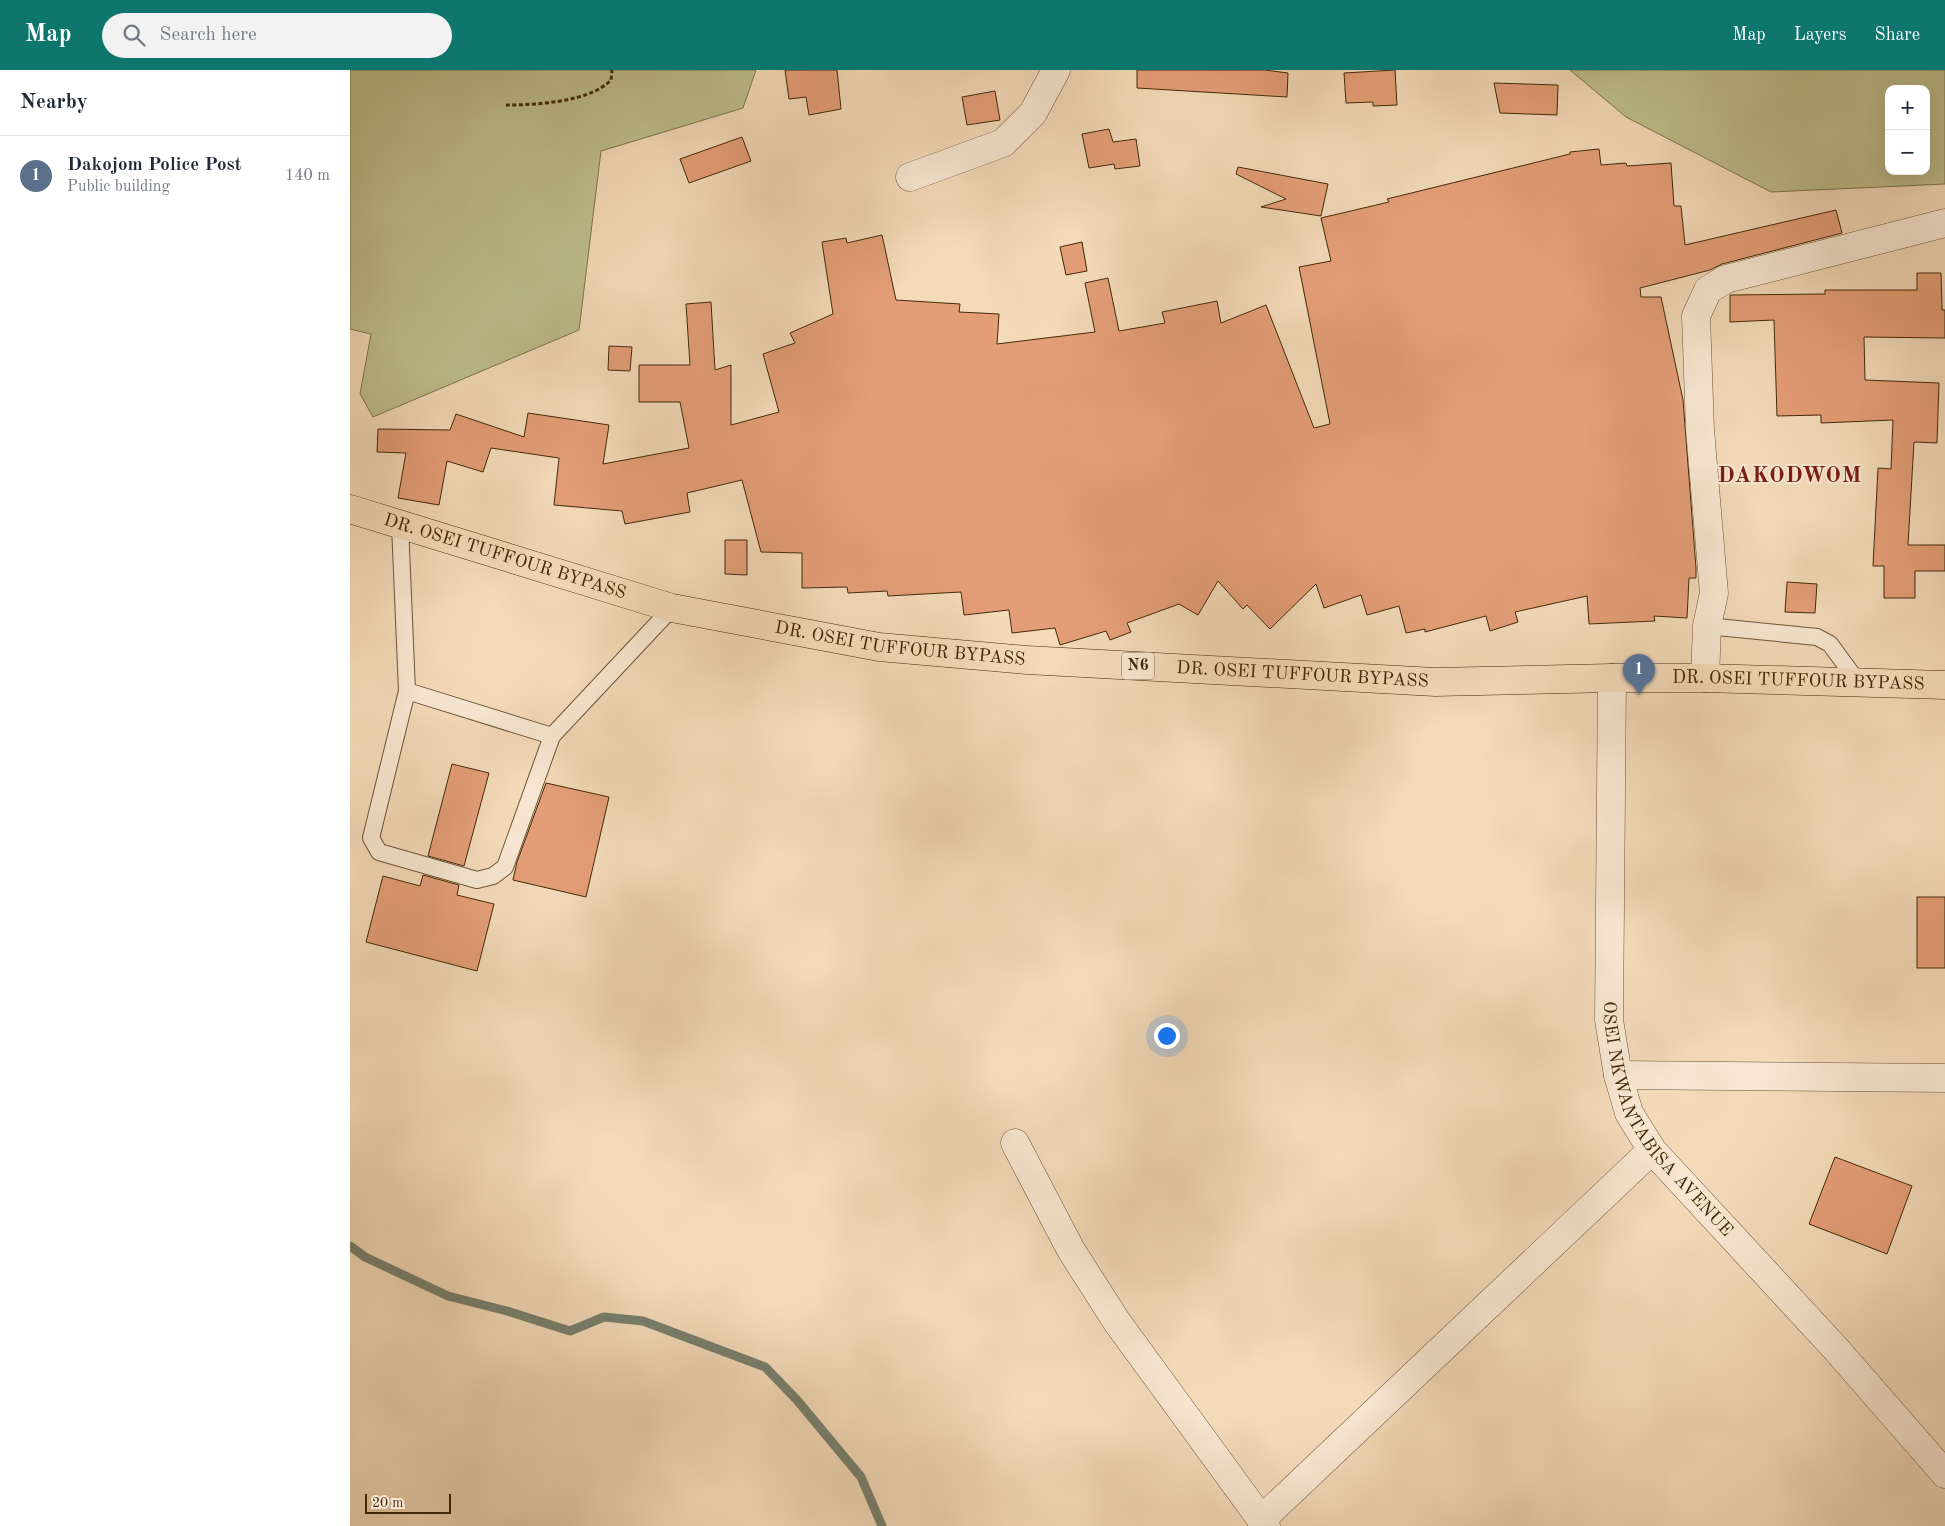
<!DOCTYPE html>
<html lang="en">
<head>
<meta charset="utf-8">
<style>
	body { margin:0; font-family:"Old Standard TT",serif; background:#f2f2f3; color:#1f2937 }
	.controls { position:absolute; right:15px; top:15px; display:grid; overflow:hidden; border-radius:10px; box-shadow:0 5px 20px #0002 }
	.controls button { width:45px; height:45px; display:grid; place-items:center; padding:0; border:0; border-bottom:1px solid #e0e1e3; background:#fff; color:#1f2937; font:25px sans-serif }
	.scale { position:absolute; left:15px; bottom:12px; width:86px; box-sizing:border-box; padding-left:5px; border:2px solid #432909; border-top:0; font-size:14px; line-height:18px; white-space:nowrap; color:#432909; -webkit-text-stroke:4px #f7e7d2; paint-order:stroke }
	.you { position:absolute; left:816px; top:965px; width:18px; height:18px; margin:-12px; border:4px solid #fff; border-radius:50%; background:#1a73e8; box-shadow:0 0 0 8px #1a73e833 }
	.badge { display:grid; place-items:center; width:32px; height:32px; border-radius:50%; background:#0f766e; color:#fff; font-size:16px; font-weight:700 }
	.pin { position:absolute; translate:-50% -41px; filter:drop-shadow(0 1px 2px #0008) }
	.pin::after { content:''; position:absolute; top:26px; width:18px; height:15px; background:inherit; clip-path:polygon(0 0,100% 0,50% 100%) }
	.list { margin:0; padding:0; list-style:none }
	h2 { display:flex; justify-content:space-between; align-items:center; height:65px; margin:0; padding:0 20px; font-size:21px }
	h2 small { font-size:16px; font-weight:400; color:#747a83 }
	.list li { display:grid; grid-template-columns:32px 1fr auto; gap:15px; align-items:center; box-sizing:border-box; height:80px; padding:0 20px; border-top:1px solid #e0e1e3 }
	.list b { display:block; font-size:19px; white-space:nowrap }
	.list p { margin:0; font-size:16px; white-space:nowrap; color:#747a83 }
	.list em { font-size:16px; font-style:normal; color:#747a83 }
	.icon { flex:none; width:28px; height:28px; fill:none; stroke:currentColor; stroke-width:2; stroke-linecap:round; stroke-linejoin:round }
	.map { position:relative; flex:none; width:1595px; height:1456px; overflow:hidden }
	header { display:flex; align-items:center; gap:30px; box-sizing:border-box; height:70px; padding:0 25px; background:#0f766e; color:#fff }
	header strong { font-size:24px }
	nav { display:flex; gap:28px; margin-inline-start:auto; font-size:18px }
	.search { width:350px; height:45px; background:#f2f2f3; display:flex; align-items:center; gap:12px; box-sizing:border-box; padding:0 18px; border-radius:28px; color:#747a83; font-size:19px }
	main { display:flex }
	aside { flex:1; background:#fff }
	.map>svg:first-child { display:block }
	.green { fill:#bebe8d; stroke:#80744b; fill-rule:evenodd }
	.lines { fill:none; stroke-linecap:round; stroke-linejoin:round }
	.stream { stroke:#78806e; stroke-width:9 }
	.building { fill:#e49e77; stroke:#432909 }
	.service-casing { stroke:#6f5535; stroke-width:18 }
	.minor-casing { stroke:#6f5535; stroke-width:29 }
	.tertiary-casing { stroke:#6f5535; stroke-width:29 }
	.trunk-casing { stroke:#432909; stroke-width:29 }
	.path { stroke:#432909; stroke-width:3; stroke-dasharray:4 2.5; stroke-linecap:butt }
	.service { stroke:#f7e7d2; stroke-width:16 }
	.minor { stroke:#f7e7d2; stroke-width:28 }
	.tertiary { stroke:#f7e7d2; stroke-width:28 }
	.trunk { stroke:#f3dab9; stroke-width:28 }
	.labels { text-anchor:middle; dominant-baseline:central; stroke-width:4; stroke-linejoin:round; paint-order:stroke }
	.shield { fill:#f7e7d2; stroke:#796245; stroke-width:1 }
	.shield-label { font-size:16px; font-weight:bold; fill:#432909 }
	.street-label { font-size:18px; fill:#432909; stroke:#f7e7d2 }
	.district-label { font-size:22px; font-weight:bold; letter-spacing:1px; fill:#7a1f14; stroke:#f7e7d2 }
</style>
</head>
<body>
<header>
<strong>Map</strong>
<div class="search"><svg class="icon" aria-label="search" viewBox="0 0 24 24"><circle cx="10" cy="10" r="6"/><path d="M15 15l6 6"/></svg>Search here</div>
<nav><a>Map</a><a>Layers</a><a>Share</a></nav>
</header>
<main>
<aside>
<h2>Nearby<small></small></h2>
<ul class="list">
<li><span class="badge" style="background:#5c6f8a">1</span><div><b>Dakojom Police Post</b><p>Public building</p></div><em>140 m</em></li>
</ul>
</aside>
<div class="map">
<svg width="1595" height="1456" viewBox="0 0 1595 1456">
	<rect width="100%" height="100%" fill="#f3dab9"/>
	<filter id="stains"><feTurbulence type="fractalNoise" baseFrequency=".004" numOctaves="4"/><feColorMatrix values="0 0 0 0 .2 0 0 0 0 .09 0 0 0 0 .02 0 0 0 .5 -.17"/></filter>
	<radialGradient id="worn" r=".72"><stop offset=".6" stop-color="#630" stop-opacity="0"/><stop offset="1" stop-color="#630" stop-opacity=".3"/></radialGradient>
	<g class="green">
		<path d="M 0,0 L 406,0 L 393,38 L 251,81 L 229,260 L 23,347 L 10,324 L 21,264 L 0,259 Z"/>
		<path d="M 1220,0 L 1595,0 L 1595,114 L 1421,122 L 1276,47 ZM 1539,19 L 1576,19 L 1576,101 L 1539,101 Z"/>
	</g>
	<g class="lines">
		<path class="stream" d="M 0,1176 L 15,1187 L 98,1226 L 157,1241 L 220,1261 L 254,1247 L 293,1251 L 415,1297 L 447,1330 L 511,1407 L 532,1456"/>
	</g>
	<g class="building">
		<path d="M 435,0 L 487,0 L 491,39 L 459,45 L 456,27 L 439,29 Z"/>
		<path d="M 787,0 L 915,0 L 938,3 L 937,27 L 787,18 Z"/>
		<path d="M 1045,0 L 1047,35 L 1023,36 L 1023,32 L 996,33 L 994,3 Z"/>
		<path d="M 1144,13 L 1208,15 L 1207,45 L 1150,43 Z"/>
		<path d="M 645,21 L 650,50 L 617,55 L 612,27 Z"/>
		<path d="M 759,59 L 763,72 L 786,69 L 790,96 L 765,99 L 764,94 L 739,98 L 732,64 Z"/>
		<path d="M 392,67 L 401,91 L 339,113 L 330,89 Z"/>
		<path d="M 1249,79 L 1251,95 L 1276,93 L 1277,96 L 1321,93 L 1324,136 L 1331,136 L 1335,175 L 1486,140 L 1492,163 L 1372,194 L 1360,200 L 1290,218 L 1291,227 L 1311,227 L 1333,330 L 1346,498 L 1346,508 L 1339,508 L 1337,548 L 1304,546 L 1305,551 L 1239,554 L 1237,526 L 1165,542 L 1168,552 L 1140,561 L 1136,546 L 1075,562 L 1075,559 L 1056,563 L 1049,536 L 1017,545 L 1011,525 L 974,538 L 966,514 L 920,559 L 897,535 L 893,539 L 868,511 L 848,545 L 829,534 L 777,553 L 781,562 L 760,570 L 756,561 L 710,575 L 705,558 L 662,563 L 659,540 L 614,545 L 611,522 L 538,526 L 537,521 L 498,523 L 497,517 L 452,518 L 452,483 L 411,482 L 392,410 L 337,423 L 340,442 L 275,454 L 272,441 L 204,435 L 209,388 L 141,378 L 133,402 L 97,391 L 89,435 L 48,428 L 56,383 L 27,382 L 28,359 L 100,360 L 106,344 L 174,367 L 178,343 L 259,355 L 253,394 L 339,378 L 330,332 L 289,332 L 289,295 L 340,295 L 336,234 L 361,232 L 365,300 L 381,295 L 381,355 L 429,342 L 413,284 L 445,273 L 440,263 L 483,244 L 472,172 L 496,168 L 497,173 L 532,165 L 546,230 L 610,234 L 609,242 L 649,244 L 647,274 L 745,262 L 735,213 L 758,208 L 769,261 L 815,253 L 812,242 L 867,231 L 871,253 L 916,235 L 964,358 L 980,354 L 949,197 L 981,191 L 971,148 L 1039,132 L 1037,129 L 1220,84 L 1220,82 Z"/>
		<path d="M 888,97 L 978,114 L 971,146 L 911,137 L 936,129 L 886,104 Z"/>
		<path d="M 732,172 L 737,201 L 716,205 L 710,177 Z"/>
		<path d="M 1567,203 L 1591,203 L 1592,240 L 1595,240 L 1595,268 L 1514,267 L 1515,310 L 1589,313 L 1587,373 L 1564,372 L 1558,475 L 1595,475 L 1595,501 L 1565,501 L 1565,528 L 1534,528 L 1534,496 L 1523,496 L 1528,398 L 1541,399 L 1543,350 L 1471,353 L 1471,345 L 1427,346 L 1424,250 L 1380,252 L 1380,225 L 1475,224 L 1475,220 L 1567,220 Z"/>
		<path d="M 259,276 L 282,277 L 280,301 L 258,300 Z"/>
		<path d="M 375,470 L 397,470 L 397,505 L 375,504 Z"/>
		<path d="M 1437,512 L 1467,514 L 1465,543 L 1435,542 Z"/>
		<path d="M 102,694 L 139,703 L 114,796 L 78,786 Z"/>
		<path d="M 196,713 L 259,727 L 236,827 L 163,810 L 167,792 Z"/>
		<path d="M 73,805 L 109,815 L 107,825 L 144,834 L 127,901 L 16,872 L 33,806 L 70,816 Z"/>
		<rect x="1567" y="827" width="28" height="71"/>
		<path d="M 1485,1087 L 1562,1116 L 1537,1184 L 1459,1154 Z"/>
	</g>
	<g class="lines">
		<defs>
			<g id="service">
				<path d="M 50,455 L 57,621 L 202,666 L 322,538"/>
				<path d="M 1357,556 L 1467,567 L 1480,574 L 1508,612"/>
				<path d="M 57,621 L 21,768 L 29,782 L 127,810 L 143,806 L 155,797 L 202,666"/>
			</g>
			<g id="minor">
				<path d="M 560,107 L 653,73 L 683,43 L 706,0"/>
				<path d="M 1355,608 L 1357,556 L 1364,523 L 1350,360 L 1346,246 L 1358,220 L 1376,209 L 1595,153"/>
				<path d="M 1268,1005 L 1595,1008"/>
				<path d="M 665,1073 L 721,1180 L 767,1252 L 916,1456"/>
				<path d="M 911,1450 L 1302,1080"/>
			</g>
			<g id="tertiary">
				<path id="s1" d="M 1262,608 L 1259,950 L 1268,1005 L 1279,1043 L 1302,1080 L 1486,1279 L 1595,1404"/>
			</g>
			<g id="trunk">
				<path id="s2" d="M 0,439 L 322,538 L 529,577 L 677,590 L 1085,612 L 1262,608 L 1355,608 L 1595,615"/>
			</g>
		</defs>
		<use href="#service" class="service-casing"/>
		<use href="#minor" class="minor-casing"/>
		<use href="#tertiary" class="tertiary-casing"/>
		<use href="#trunk" class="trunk-casing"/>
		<path class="path" d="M 156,35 C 186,35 240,32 261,10 L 262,0"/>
		<use href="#service" class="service"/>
		<use href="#minor" class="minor"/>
		<use href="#tertiary" class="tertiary"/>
		<use href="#trunk" class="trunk"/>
	</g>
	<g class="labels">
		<rect class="shield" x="772" y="582.5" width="32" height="27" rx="4"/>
		<g class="shield-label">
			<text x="788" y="596">N6</text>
		</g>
		<g class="street-label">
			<text stroke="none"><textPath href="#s2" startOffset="162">DR. OSEI TUFFOUR BYPASS</textPath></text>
			<text stroke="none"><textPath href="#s2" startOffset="568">DR. OSEI TUFFOUR BYPASS</textPath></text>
			<text stroke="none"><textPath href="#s2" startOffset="972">DR. OSEI TUFFOUR BYPASS</textPath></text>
			<text stroke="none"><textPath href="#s2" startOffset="1468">DR. OSEI TUFFOUR BYPASS</textPath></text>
			<text stroke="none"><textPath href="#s1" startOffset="459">OSEI NKWANTABISA AVENUE</textPath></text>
		</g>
		<g class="district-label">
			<text x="1440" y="406">DAKODWOM</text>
		</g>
	</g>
	<rect width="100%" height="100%" filter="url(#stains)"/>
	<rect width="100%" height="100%" fill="url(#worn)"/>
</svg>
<div class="controls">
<button>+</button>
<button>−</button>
</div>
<div class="scale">20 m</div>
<div class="you"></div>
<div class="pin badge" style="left:1289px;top:625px;background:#5c6f8a">1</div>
</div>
</main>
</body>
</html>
